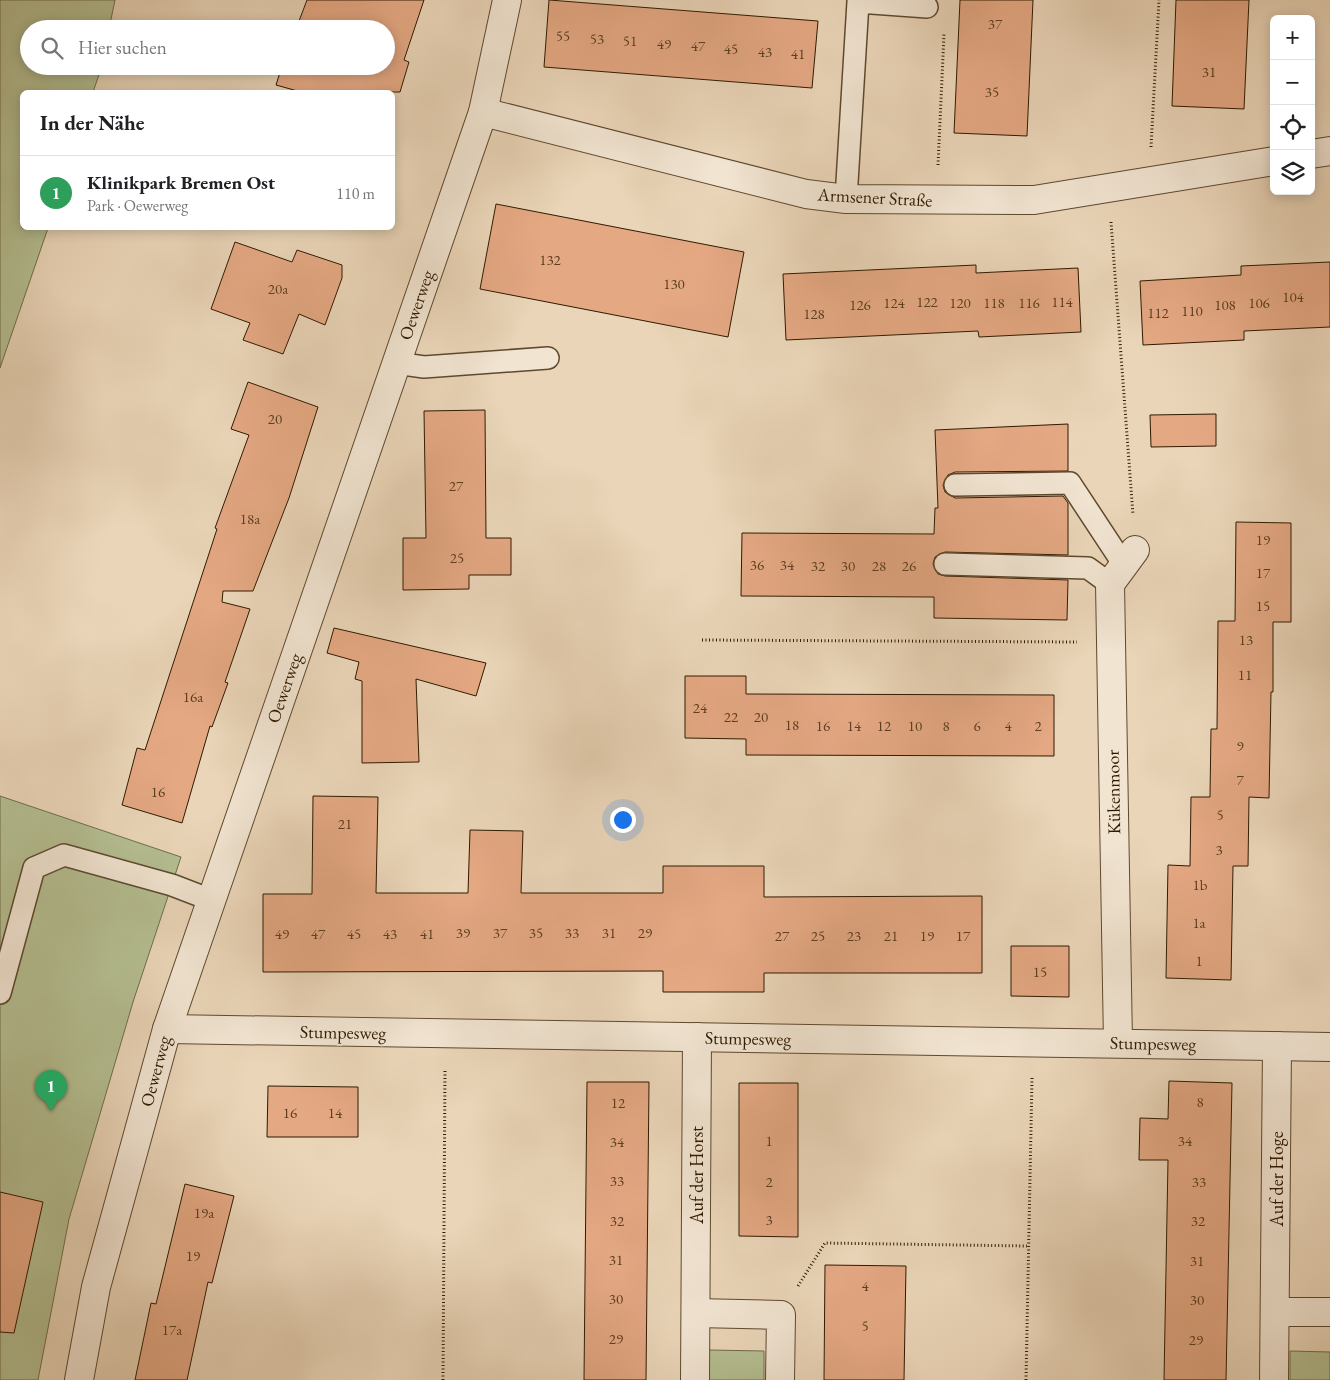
<!DOCTYPE html>
<html lang="de">
<head>
<meta charset="utf-8">
<style>
	body { margin:0; font-family:"EB Garamond",serif; background:#f6f6f6; color:#202124 }
	.controls { position:absolute; right:15px; top:15px; display:grid; overflow:hidden; border-radius:8px; box-shadow:0 2px 12px #0003 }
	.controls button { width:45px; height:45px; display:grid; place-items:center; padding:0; border:0; border-bottom:1px solid #e0e0e0; background:#fff; color:#202124; font:25px sans-serif }
	.you { position:absolute; left:622px; top:819px; width:18px; height:18px; margin:-12px; border:4px solid #fff; border-radius:50%; background:#1a73e8; box-shadow:0 0 0 8px #1a73e833 }
	.badge { display:grid; place-items:center; width:32px; height:32px; border-radius:50%; background:#8f2418; color:#fff; font-size:16px; font-weight:700 }
	.pin { position:absolute; translate:-50% -41px; filter:drop-shadow(0 1px 2px #0008) }
	.pin::after { content:''; position:absolute; top:26px; width:18px; height:15px; background:inherit; clip-path:polygon(0 0,100% 0,50% 100%) }
	.list { margin:0; padding:0; list-style:none }
	h2 { display:flex; justify-content:space-between; align-items:center; height:65px; margin:0; padding:0 20px; font-size:21px }
	h2 small { font-size:16px; font-weight:400; color:#757577 }
	.list li { display:grid; grid-template-columns:32px 1fr auto; gap:15px; align-items:center; box-sizing:border-box; height:75px; padding:0 20px; border-top:1px solid #e0e0e0 }
	.list b { display:block; font-size:19px; white-space:nowrap }
	.list p { margin:0; font-size:16px; white-space:nowrap; color:#757577 }
	.list em { font-size:16px; font-style:normal; color:#757577 }
	.icon { flex:none; width:28px; height:28px; fill:none; stroke:currentColor; stroke-width:2; stroke-linecap:round; stroke-linejoin:round }
	.map { position:relative; flex:none; width:1330px; height:1380px; overflow:hidden }
	.search { position:absolute; background:#fff; box-shadow:0 2px 12px #0003; left:20px; top:20px; width:375px; height:55px; display:flex; align-items:center; gap:12px; box-sizing:border-box; padding:0 18px; border-radius:28px; color:#757577; font-size:19px }
	.panel { position:absolute; background:#fff; box-shadow:0 2px 12px #0003; left:20px; top:90px; width:375px; height:140px; border-radius:8px }
	.map>svg:first-child { display:block }
	.green { fill:#b4be91; stroke:#726c48 }
	.building { fill:#e4a883; stroke:#2f1a00 }
	.lines { fill:none; stroke-linecap:round; stroke-linejoin:round }
	.service-casing { stroke:#5e492e; stroke-width:24 }
	.minor-casing { stroke:#5e492e; stroke-width:30 }
	.path { stroke:#2f1a00; stroke-width:3; stroke-dasharray:1 2.5; stroke-linecap:butt }
	.service { stroke:#f1e4d1; stroke-width:21 }
	.minor { stroke:#f1e4d1; stroke-width:28 }
	.labels { text-anchor:middle; dominant-baseline:central; stroke-width:4; stroke-linejoin:round; paint-order:stroke }
	.number-label { font-size:15px; fill:#5c3e21 }
	.street-label { font-size:18px; fill:#2f1a00; stroke:#f1e4d1 }
</style>
</head>
<body>
<div class="map">
<svg width="1330" height="1380" viewBox="0 0 1330 1380">
	<rect width="100%" height="100%" fill="#ead5b8"/>
	<filter id="stains"><feTurbulence type="fractalNoise" baseFrequency=".004" numOctaves="4"/><feColorMatrix values="0 0 0 0 .2 0 0 0 0 .09 0 0 0 0 .02 0 0 0 .5 -.17"/></filter>
	<radialGradient id="worn" r=".72"><stop offset=".6" stop-color="#630" stop-opacity="0"/><stop offset="1" stop-color="#630" stop-opacity=".3"/></radialGradient>
	<g class="green">
		<path d="M 0,0 L 115,0 L 109,29 L 29,29 L 29,66 L 102,66 L 93,92 L 22,92 L 22,228 L 48,228 L 0,368 Z"/>
		<path d="M 0,796 L 181,857 L 133,1002 L 69,1219 L 38,1380 L 0,1380 Z"/>
		<path d="M 709,1350 L 764,1351 L 764,1380 L 709,1380 Z"/>
		<path d="M 1290,1351 L 1330,1352 L 1330,1380 L 1290,1380 Z"/>
	</g>
	<g class="building">
		<path d="M 307,0 L 424,0 L 404,60 L 409,62 L 400,92 L 301,92 L 276,85 L 282,66 L 386,66 L 386,29 L 296,29 Z"/>
		<path d="M 549,0 L 818,21 L 812,88 L 544,67 Z"/>
		<path d="M 960,0 L 1033,0 L 1027,136 L 954,133 Z"/>
		<path d="M 1176,0 L 1249,0 L 1244,109 L 1172,106 Z"/>
		<path d="M 496,204 L 744,252 L 728,337 L 480,289 Z"/>
		<path d="M 235,242 L 292,262 L 297,250 L 342,265 L 342,278 L 325,325 L 299,314 L 283,354 L 243,340 L 250,323 L 211,309 Z"/>
		<path d="M 1330,262 L 1330,327 L 1244,331 L 1244,340 L 1143,345 L 1140,281 L 1241,275 L 1241,266 Z"/>
		<path d="M 976,265 L 976,273 L 1078,268 L 1081,332 L 979,337 L 978,331 L 786,340 L 783,274 Z"/>
		<path d="M 248,382 L 318,407 L 289,498 L 253,591 L 223,591 L 222,602 L 250,609 L 225,682 L 228,683 L 212,727 L 210,726 L 182,823 L 122,805 L 137,748 L 145,750 L 217,529 L 215,528 L 249,435 L 231,429 Z"/>
		<path d="M 485,410 L 486,538 L 511,538 L 511,575 L 469,575 L 469,589 L 403,590 L 403,538 L 426,538 L 424,411 Z"/>
		<path d="M 1216,414 L 1216,446 L 1151,447 L 1150,415 Z"/>
		<path d="M 1068,424 L 1068,471 L 955,472 L 948,475 L 943,485 L 945,492 L 955,498 L 1063,496 L 1068,503 L 1068,555 L 945,552 L 935,557 L 933,564 L 938,574 L 945,576 L 1068,580 L 1067,620 L 934,618 L 934,597 L 741,596 L 742,533 L 934,534 L 935,508 L 938,508 L 935,430 Z"/>
		<path d="M 1236,522 L 1291,523 L 1291,622 L 1273,622 L 1273,692 L 1271,692 L 1269,798 L 1249,797 L 1248,866 L 1233,866 L 1231,980 L 1166,978 L 1168,865 L 1190,866 L 1191,797 L 1210,797 L 1211,729 L 1217,729 L 1218,621 L 1235,621 Z"/>
		<path d="M 334,628 L 486,663 L 476,696 L 416,679 L 419,762 L 362,763 L 362,681 L 355,679 L 359,662 L 327,653 Z"/>
		<path d="M 685,676 L 746,676 L 746,694 L 1054,695 L 1054,756 L 746,755 L 746,739 L 685,738 Z"/>
		<path d="M 313,796 L 378,797 L 376,893 L 468,893 L 470,830 L 523,831 L 521,893 L 663,893 L 663,866 L 764,866 L 764,897 L 982,896 L 982,973 L 764,973 L 764,992 L 663,992 L 663,971 L 263,972 L 263,894 L 312,894 Z"/>
		<path d="M 1011,946 L 1069,946 L 1069,997 L 1011,996 Z"/>
		<path d="M 1169,1081 L 1232,1083 L 1226,1380 L 1164,1380 L 1168,1160 L 1139,1160 L 1140,1118 L 1168,1119 Z"/>
		<path d="M 587,1082 L 649,1082 L 646,1380 L 584,1380 Z"/>
		<path d="M 739,1083 L 798,1083 L 798,1237 L 739,1236 Z"/>
		<path d="M 268,1086 L 358,1087 L 358,1137 L 267,1137 Z"/>
		<path d="M 185,1184 L 234,1196 L 212,1283 L 208,1282 L 187,1380 L 135,1380 L 151,1303 L 156,1304 Z"/>
		<path d="M 0,1192 L 43,1202 L 14,1333 L 0,1332 Z"/>
		<path d="M 825,1265 L 906,1266 L 904,1380 L 824,1380 Z"/>
	</g>
	<g class="lines">
		<defs>
			<g id="service">
				<path d="M 846,199 L 858,2 L 927,7"/>
				<path d="M 396,363 L 424,367 L 548,358"/>
				<path d="M 955,485 L 1070,483 L 1124,565"/>
				<path d="M 945,564 L 1088,568 L 1110,584"/>
				<path d="M 0,993 L 34,868 L 64,855 L 172,885 L 211,900"/>
			</g>
			<g id="minor">
				<path d="M 483,112 L 806,194 L 846,199 L 1034,200 L 1274,161"/>
				<path d="M 1311,154 L 1330,151"/>
				<path d="M 167,1029 L 1330,1047"/>
				<path d="M 1118,1043 L 1110,584 L 1135,550"/>
				<path d="M 1275,1312 L 1330,1312"/>
				<path d="M 696,1313 L 781,1315 L 780,1380"/>
				<path d="M 79,1380 L 96,1287 L 167,1029 L 483,112 L 507,0"/>
				<path d="M 695,1380 L 697,1037"/>
				<path d="M 1274,1380 L 1277,1046"/>
			</g>
		</defs>
		<use href="#service" class="service-casing"/>
		<use href="#minor" class="minor-casing"/>
		<g class="path">
			<path d="M 1151,147 L 1159,0"/>
			<path d="M 938,165 L 944,34"/>
			<path d="M 1111,222 L 1133,515"/>
			<path d="M 702,640 L 1077,642"/>
			<path d="M 798,1286 L 825,1243 L 1027,1246"/>
			<path d="M 443,1380 L 445,1069"/>
			<path d="M 1026,1380 L 1032,1078"/>
		</g>
		<use href="#service" class="service"/>
		<use href="#minor" class="minor"/>
	</g>
	<g class="labels">
		<g class="number-label">
			<text x="995" y="23">37</text>
			<text x="563" y="35">55</text>
			<text x="597" y="38">53</text>
			<text x="630" y="40">51</text>
			<text x="664" y="43">49</text>
			<text x="698" y="45">47</text>
			<text x="731" y="48">45</text>
			<text x="765" y="51">43</text>
			<text x="798" y="53">41</text>
			<text x="1209" y="71">31</text>
			<text x="992" y="91">35</text>
			<text x="550" y="259">132</text>
			<text x="674" y="283">130</text>
			<text x="278" y="288">20a</text>
			<text x="1293" y="296">104</text>
			<text x="927" y="301">122</text>
			<text x="1062" y="301">114</text>
			<text x="894" y="302">124</text>
			<text x="960" y="302">120</text>
			<text x="994" y="302">118</text>
			<text x="1029" y="302">116</text>
			<text x="1259" y="302">106</text>
			<text x="860" y="304">126</text>
			<text x="1225" y="304">108</text>
			<text x="1192" y="310">110</text>
			<text x="1158" y="312">112</text>
			<text x="814" y="313">128</text>
			<text x="275" y="418">20</text>
			<text x="456" y="485">27</text>
			<text x="250" y="518">18a</text>
			<text x="1263" y="539">19</text>
			<text x="457" y="557">25</text>
			<text x="757" y="564">36</text>
			<text x="787" y="564">34</text>
			<text x="818" y="565">32</text>
			<text x="848" y="565">30</text>
			<text x="879" y="565">28</text>
			<text x="909" y="565">26</text>
			<text x="1263" y="572">17</text>
			<text x="1263" y="605">15</text>
			<text x="1246" y="639">13</text>
			<text x="1245" y="674">11</text>
			<text x="193" y="696">16a</text>
			<text x="700" y="707">24</text>
			<text x="731" y="716">22</text>
			<text x="761" y="716">20</text>
			<text x="792" y="724">18</text>
			<text x="823" y="725">16</text>
			<text x="854" y="725">14</text>
			<text x="884" y="725">12</text>
			<text x="915" y="725">10</text>
			<text x="946" y="725">8</text>
			<text x="977" y="725">6</text>
			<text x="1008" y="725">4</text>
			<text x="1038" y="725">2</text>
			<text x="1240" y="745">9</text>
			<text x="1240" y="779">7</text>
			<text x="158" y="791">16</text>
			<text x="1220" y="814">5</text>
			<text x="345" y="823">21</text>
			<text x="1219" y="849">3</text>
			<text x="1200" y="884">1b</text>
			<text x="1199" y="922">1a</text>
			<text x="463" y="932">39</text>
			<text x="500" y="932">37</text>
			<text x="536" y="932">35</text>
			<text x="572" y="932">33</text>
			<text x="609" y="932">31</text>
			<text x="645" y="932">29</text>
			<text x="282" y="933">49</text>
			<text x="318" y="933">47</text>
			<text x="354" y="933">45</text>
			<text x="390" y="933">43</text>
			<text x="427" y="933">41</text>
			<text x="782" y="935">27</text>
			<text x="818" y="935">25</text>
			<text x="854" y="935">23</text>
			<text x="891" y="935">21</text>
			<text x="927" y="935">19</text>
			<text x="963" y="935">17</text>
			<text x="1199" y="960">1</text>
			<text x="1040" y="971">15</text>
			<text x="1200" y="1101">8</text>
			<text x="618" y="1102">12</text>
			<text x="290" y="1112">16</text>
			<text x="335" y="1112">14</text>
			<text x="769" y="1140">1</text>
			<text x="1185" y="1140">34</text>
			<text x="617" y="1141">34</text>
			<text x="617" y="1180">33</text>
			<text x="769" y="1181">2</text>
			<text x="1199" y="1181">33</text>
			<text x="204" y="1212">19a</text>
			<text x="769" y="1219">3</text>
			<text x="617" y="1220">32</text>
			<text x="1198" y="1220">32</text>
			<text x="193" y="1255">19</text>
			<text x="616" y="1259">31</text>
			<text x="1197" y="1260">31</text>
			<text x="865" y="1285">4</text>
			<text x="616" y="1298">30</text>
			<text x="1197" y="1299">30</text>
			<text x="865" y="1325">5</text>
			<text x="172" y="1329">17a</text>
			<text x="616" y="1338">29</text>
			<text x="1196" y="1339">29</text>
		</g>
		<g class="street-label">
			<text transform="translate(875 197) rotate(3)">Armsener Straße</text>
			<text transform="translate(416 305) rotate(-71)">Oewerweg</text>
			<text transform="translate(284 688) rotate(-71)">Oewerweg</text>
			<text transform="translate(1113 792) rotate(-91)">Kükenmoor</text>
			<text transform="translate(343 1032) rotate(1)">Stumpesweg</text>
			<text transform="translate(748 1038) rotate(1)">Stumpesweg</text>
			<text transform="translate(1153 1043) rotate(1)">Stumpesweg</text>
			<text transform="translate(155 1071) rotate(-75)">Oewerweg</text>
			<text transform="translate(696 1175) rotate(-90)">Auf der Horst</text>
			<text transform="translate(1276 1179) rotate(-90)">Auf der Hoge</text>
		</g>
	</g>
	<rect width="100%" height="100%" filter="url(#stains)"/>
	<rect width="100%" height="100%" fill="url(#worn)"/>
</svg>
<div class="controls">
<button>+</button>
<button>−</button>
<button><svg class="icon" aria-label="locate" viewBox="0 0 24 24"><circle cx="12" cy="12" r="6"/><path d="M12 2v4M12 18v4M2 12h4M18 12h4"/></svg></button>
<button><svg class="icon" aria-label="layers" viewBox="0 0 24 24"><path d="M12 4l9 5-9 5-9-5zM3 14l9 5 9-5"/></svg></button>
</div>
<div class="you"></div>
<div class="pin badge" style="left:51px;top:1111px;background:#2e9e5b">1</div>
<div class="search"><svg class="icon" aria-label="search" viewBox="0 0 24 24"><circle cx="10" cy="10" r="6"/><path d="M15 15l6 6"/></svg>Hier suchen</div>
<section class="panel">
<h2>In der Nähe<small></small></h2>
<ul class="list">
<li><span class="badge" style="background:#2e9e5b">1</span><div><b>Klinikpark Bremen Ost</b><p>Park · Oewerweg</p></div><em>110 m</em></li>
</ul>
</section>
</div>
</body>
</html>
